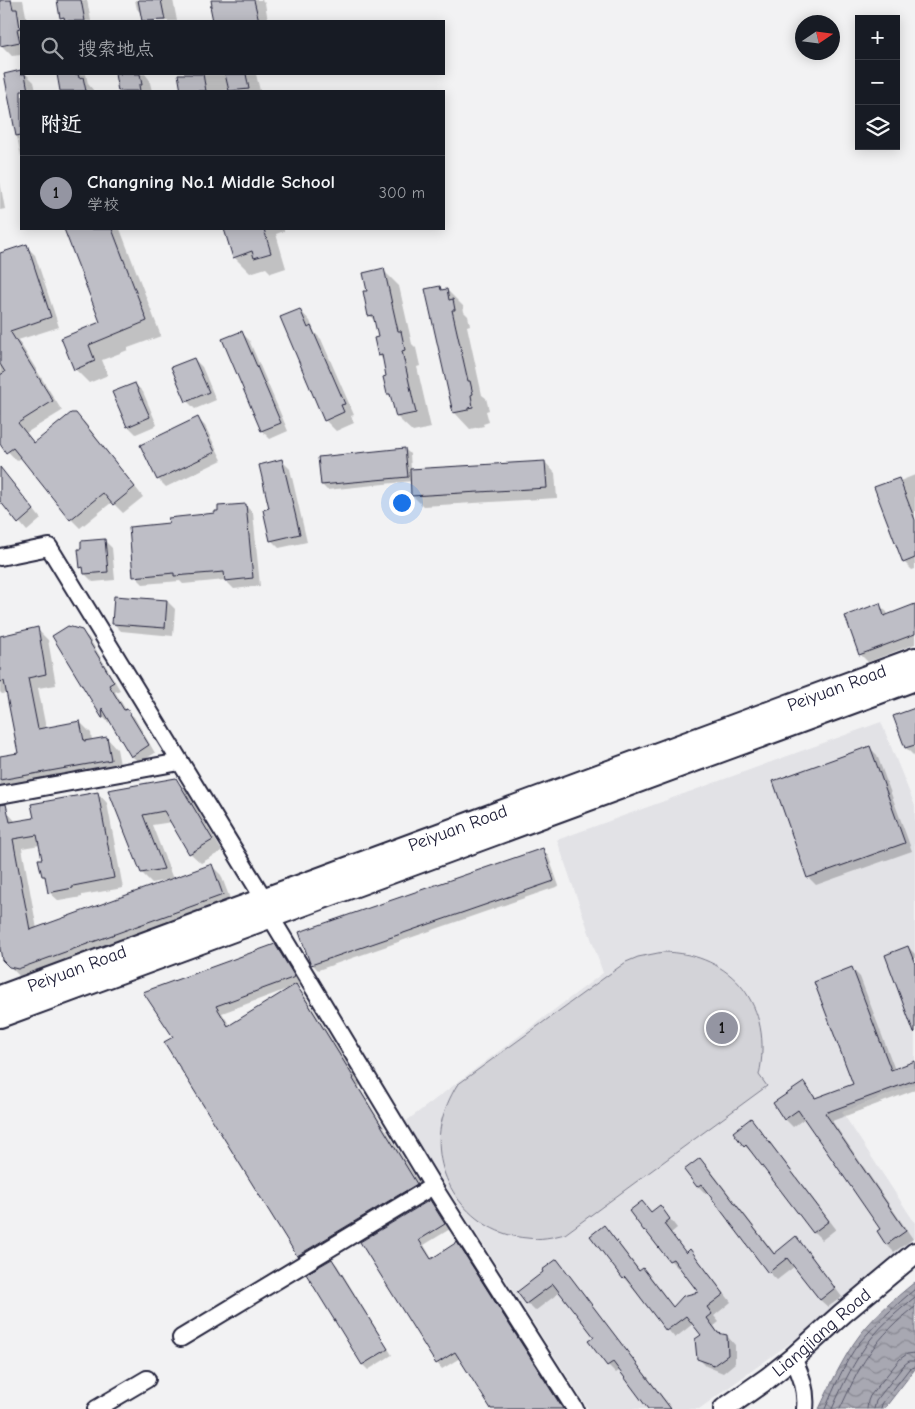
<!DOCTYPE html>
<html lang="zh">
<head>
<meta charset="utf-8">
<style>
	body { margin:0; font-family:"Comic Neue","LXGW WenKai TC",sans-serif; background:#242831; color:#f1f3f6 }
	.controls { position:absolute; right:15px; top:15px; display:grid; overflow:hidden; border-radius:0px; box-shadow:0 2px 12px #0003 }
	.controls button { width:45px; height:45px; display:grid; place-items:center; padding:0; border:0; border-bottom:1px solid #363941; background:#171b24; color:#f1f3f6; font:25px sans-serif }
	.compass { position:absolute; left:795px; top:15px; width:45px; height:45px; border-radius:50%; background:#171b24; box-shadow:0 2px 12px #0003; rotate:77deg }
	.you { position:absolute; left:401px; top:502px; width:18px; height:18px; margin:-12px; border:4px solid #fff; border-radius:50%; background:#1a73e8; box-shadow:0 0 0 8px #1a73e833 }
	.badge { display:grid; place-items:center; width:32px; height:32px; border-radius:50%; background:#9495a2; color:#111; font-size:16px; font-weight:700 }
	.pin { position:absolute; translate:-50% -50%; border:2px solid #fff; box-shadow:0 1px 5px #0006 }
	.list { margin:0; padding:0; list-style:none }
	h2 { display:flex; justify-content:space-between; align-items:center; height:65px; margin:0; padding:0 20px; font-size:21px }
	h2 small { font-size:16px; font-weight:400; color:#9ea1a6 }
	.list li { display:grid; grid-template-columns:32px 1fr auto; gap:15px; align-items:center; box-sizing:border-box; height:75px; padding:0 20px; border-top:1px solid #363941 }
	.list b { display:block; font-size:19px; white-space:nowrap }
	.list p { margin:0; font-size:16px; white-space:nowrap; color:#9ea1a6 }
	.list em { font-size:16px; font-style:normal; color:#9ea1a6 }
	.icon { flex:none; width:28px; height:28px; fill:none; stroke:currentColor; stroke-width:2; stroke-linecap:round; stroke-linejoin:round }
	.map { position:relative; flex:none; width:915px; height:1409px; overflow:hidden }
	.search { position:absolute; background:#171b24; box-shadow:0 2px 12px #0003; left:20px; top:20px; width:425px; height:55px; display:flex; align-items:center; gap:12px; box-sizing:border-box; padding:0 18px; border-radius:0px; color:#9ea1a6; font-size:19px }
	.panel { position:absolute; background:#171b24; box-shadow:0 2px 12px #0003; left:20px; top:90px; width:425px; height:140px; border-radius:0px }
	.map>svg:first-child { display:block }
	.built { fill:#e2e2e6 }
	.green { fill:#d3d3d8; stroke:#7a7a8a }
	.water { fill:url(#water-waves); stroke:#727282 }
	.shadow { fill:#0003; fill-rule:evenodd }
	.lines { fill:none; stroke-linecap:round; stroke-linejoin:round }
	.shore { stroke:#58586b; stroke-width:1 }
	.building { fill:#bebec6; stroke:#22223b }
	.minor-casing { stroke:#22223b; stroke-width:20 }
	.tertiary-casing { stroke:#22223b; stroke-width:24 }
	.secondary-casing { stroke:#22223b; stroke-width:26 }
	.minor { stroke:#fff; stroke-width:16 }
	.tertiary { stroke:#fff; stroke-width:20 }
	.secondary { stroke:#fff; stroke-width:22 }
	.labels { text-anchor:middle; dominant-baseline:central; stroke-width:4.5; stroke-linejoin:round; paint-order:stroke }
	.street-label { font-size:18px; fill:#22223b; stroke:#fff }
</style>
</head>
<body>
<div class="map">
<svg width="915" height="1409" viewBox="0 0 915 1409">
	<defs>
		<pattern id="water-waves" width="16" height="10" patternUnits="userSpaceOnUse" patternTransform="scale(1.25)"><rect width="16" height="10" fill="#a8a8b2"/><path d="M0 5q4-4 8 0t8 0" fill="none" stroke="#888892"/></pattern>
	</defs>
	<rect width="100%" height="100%" fill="#f2f2f3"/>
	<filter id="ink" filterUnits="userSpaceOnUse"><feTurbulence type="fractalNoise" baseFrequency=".02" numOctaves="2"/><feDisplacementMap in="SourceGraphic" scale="10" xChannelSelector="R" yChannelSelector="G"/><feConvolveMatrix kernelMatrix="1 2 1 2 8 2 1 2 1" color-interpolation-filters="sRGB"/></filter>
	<g filter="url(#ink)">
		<path class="built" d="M 881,722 L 915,806 L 915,1084 L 842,1112 L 915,1223 L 915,1237 L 812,1327 L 699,1409 L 588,1409 L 405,1122 L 603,973 L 557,840 Z"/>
		<path class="green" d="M 663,952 C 733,953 774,1007 759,1075 L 767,1086 L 565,1234 C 553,1237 540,1240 527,1238 C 471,1234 430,1179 441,1124 C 444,1110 450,1097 457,1085 L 626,962 L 638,957 Z"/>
		<path class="water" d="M 915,1282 L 915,1369 L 884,1409 L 819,1409 C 830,1386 840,1364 854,1343 C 870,1319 893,1300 915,1282 Z"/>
		<g class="shadow">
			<path d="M 0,0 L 23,0 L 27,21 L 21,21 L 21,55 L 12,56 L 2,46 L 0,38 Z"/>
			<path d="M 58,0 L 87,0 L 91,21 L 66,21 L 62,17 Z"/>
			<path d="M 135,0 L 173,0 L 177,21 L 143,21 L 142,14 L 137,9 Z"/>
			<path d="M 212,0 L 262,0 L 265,3 L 268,21 L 214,21 L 211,7 L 214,7 Z"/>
			<path d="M 21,71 L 21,74 L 26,74 L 34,82 L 36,91 L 21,91 L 21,157 L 5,75 Z"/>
			<path d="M 58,74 L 86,74 L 88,84 L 94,91 L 61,91 Z"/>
			<path d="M 116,74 L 145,74 L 149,79 L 152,91 L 120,91 Z"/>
			<path d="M 179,74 L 256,74 L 260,91 L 230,91 L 230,90 L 222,91 L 182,91 Z"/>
			<path d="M 0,182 L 5,209 L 0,210 Z"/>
			<path d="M 72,229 L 120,229 L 161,336 L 128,348 L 128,350 L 102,360 L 108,375 L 89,383 L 75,369 L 101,323 L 66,231 Z"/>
			<path d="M 225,229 L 284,229 L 284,231 L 276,234 L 286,268 L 271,273 L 266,268 L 250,273 L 234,257 Z"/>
			<path d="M 26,246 L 35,255 L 59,327 L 18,340 L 62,411 L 26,433 L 35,444 L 75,414 L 85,423 L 143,497 L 123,513 L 112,502 L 80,528 L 71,519 L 22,457 L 17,461 L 0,443 L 0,254 Z"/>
			<path d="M 383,270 L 399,286 L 412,344 L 416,348 L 420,366 L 417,367 L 431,428 L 413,432 L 397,417 L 393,399 L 388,394 L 388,377 L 384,361 L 379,355 L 379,338 L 375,321 L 369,315 L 369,292 Z"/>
			<path d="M 440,287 L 444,291 L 447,290 L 463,306 L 464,312 L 468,316 L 470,325 L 467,326 L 482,395 L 486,398 L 489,410 L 486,411 L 489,422 L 483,424 L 484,426 L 470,429 L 455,413 L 427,290 Z"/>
			<path d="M 300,310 L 310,321 L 315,333 L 321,339 L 354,415 L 351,416 L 354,423 L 336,431 L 325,420 Z"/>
			<path d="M 241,332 L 249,340 L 288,431 L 270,439 L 262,431 L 224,340 Z"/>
			<path d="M 194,359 L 202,367 L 216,400 L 195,409 L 187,401 Z"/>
			<path d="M 135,384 L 143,392 L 157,425 L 136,434 L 128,426 Z"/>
			<path d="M 197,418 L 205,426 L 222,460 L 166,487 L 158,479 Z"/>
			<path d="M 405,449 L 410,454 L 411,470 L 545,462 L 555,473 L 557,498 L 423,506 L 412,495 L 412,481 L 327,490 L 322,485 Z"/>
			<path d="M 282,461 L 290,469 L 307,542 L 279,548 L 271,540 L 270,509 Z"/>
			<path d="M 0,472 L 13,483 L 41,519 L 27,531 L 0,499 Z"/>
			<path d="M 915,475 L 915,569 L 912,570 L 904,562 L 900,481 Z"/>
			<path d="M 245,505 L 253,513 L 260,586 L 234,589 L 225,580 L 183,584 L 180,581 L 143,584 L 135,576 L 170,524 L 216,514 Z"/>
			<path d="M 104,540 L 112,548 L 115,580 L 93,582 L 85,574 L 85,571 L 81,567 Z"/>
			<path d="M 167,601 L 175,609 L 173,636 L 121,631 L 113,623 Z"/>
			<path d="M 879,605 L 887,612 L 888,615 L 915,605 L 915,644 L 868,662 L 860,654 Z"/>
			<path d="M 37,629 L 48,640 L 56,685 L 38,688 L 46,728 L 80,722 L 91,733 L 92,741 L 107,738 L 117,749 L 121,770 L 0,793 L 0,757 L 19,754 L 8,693 L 2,694 L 0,692 L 0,637 Z"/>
			<path d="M 81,631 L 89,638 L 120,690 L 115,692 L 126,710 L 134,717 L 155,753 L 139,763 L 132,756 L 109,717 L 109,723 L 103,717 L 54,636 Z"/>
			<path d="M 915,709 L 915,757 L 906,748 Z"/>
			<path d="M 869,747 L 877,755 L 912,851 L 816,885 L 808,877 Z"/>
			<path d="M 175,779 L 185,789 L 222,851 L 201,863 L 190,853 L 172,822 L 152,825 L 173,879 L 211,865 L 221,875 L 232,904 L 29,978 L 20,977 L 4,960 L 0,941 L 0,815 L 8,813 L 16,822 L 35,819 L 98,793 L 107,803 L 123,888 L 82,895 L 82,897 L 59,901 L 49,892 L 47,880 L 43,876 L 43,860 L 40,845 L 22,848 L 37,929 L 166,882 L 166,880 L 152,883 L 142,873 L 110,791 Z"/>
			<path d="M 542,849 L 548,855 L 559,886 L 318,970 L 312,964 Z"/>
			<path d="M 275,945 L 282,953 L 301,984 L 296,986 L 303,993 L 360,1085 L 359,1087 L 424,1191 L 305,1263 L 298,1256 L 166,1043 L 174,1037 ZM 287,989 L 288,990 L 230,1026 L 222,1013 Z"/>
			<path d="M 908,947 L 915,954 L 915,1032 Z"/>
			<path d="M 852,969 L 860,977 L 895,1070 L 915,1062 L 915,1090 L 832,1121 L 913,1239 L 894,1252 L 886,1244 L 882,1230 L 805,1118 L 793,1127 L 785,1119 L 804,1084 L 816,1098 L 854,1084 Z"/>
			<path d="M 751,1120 L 759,1128 L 836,1229 L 822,1240 L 814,1232 L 754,1153 L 753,1154 L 745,1146 L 735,1132 Z"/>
			<path d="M 700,1159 L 708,1167 L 775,1254 L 796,1238 L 804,1246 L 842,1297 L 828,1307 L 820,1300 L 795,1266 L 777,1280 L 769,1272 L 708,1192 L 706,1194 L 698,1186 Z"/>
			<path d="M 430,1201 L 435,1207 L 450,1229 L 424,1245 L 432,1259 L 457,1243 L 462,1249 L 564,1409 L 492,1409 L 460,1358 L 442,1369 L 437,1363 L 361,1242 Z"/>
			<path d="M 642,1203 L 652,1213 L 660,1207 L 667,1215 L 677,1228 L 671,1233 L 687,1254 L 690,1251 L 698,1259 L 731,1302 L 714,1316 L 719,1322 L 714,1326 L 720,1335 L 727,1336 L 735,1345 L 735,1363 L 723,1373 L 706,1366 L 698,1358 L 703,1335 L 694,1323 L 675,1338 L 624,1278 L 592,1236 L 604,1227 L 612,1235 L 640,1271 L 643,1270 L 651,1277 L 674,1308 L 700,1293 L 680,1267 L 678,1268 L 670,1260 L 631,1212 Z"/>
			<path d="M 332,1260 L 337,1265 L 392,1355 L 368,1370 L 363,1365 L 307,1275 Z"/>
			<path d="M 557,1261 L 564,1269 L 672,1409 L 650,1409 L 620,1370 L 616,1373 L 608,1365 L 590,1342 L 595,1338 L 560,1292 L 535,1311 L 527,1303 L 519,1292 L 545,1272 Z"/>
		</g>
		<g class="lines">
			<g class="shore">
				<path d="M 825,1409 C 835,1387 844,1363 859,1343 C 876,1323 895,1306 915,1289"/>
				<path d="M 832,1409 C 841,1389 850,1369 863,1350 C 876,1329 896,1313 915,1297"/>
				<path d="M 840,1409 C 849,1390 857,1371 869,1354 C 881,1336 898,1320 915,1307"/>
				<path d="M 867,1409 L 868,1401 L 870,1396 L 900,1359 L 907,1354 L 915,1353"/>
				<path d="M 874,1409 L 876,1401 L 904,1365 L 909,1361 L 915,1361"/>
				<path d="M 881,1409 L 882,1404 L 909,1369 L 915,1367"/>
			</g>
		</g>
		<g class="building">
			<path d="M 0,0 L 11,0 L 13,9 L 17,9 L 20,28 L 17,29 L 20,42 L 0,46 Z"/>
			<path d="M 57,0 L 81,0 L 85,21 L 65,21 L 64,17 L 60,18 Z"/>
			<path d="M 138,0 L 161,0 L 165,20 L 142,21 Z"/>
			<path d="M 211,0 L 254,0 L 259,21 L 213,21 L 210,6 L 212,6 Z"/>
			<path d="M 21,70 L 21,74 L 25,74 L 28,91 L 21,91 L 21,135 L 16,136 L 4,74 Z"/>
			<path d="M 57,74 L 78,74 L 79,78 L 83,77 L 86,91 L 60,91 Z"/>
			<path d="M 115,74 L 140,74 L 142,85 L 139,85 L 140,91 L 118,91 Z"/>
			<path d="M 178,74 L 203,74 L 206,91 L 181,91 Z"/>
			<path d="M 225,74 L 246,74 L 249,89 L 229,91 Z"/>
			<path d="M 64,229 L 112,229 L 147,321 L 89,345 L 95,361 L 74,370 L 61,338 L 100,322 Z"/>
			<path d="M 224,229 L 264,229 L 271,253 L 254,258 L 252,251 L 233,258 Z"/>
			<path d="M 27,244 L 51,317 L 10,331 L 53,401 L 18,423 L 34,443 L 71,413 L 76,413 L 135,487 L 113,505 L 103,493 L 70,520 L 13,448 L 6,453 L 0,444 L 0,375 L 5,372 L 0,364 L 0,253 Z"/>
			<path d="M 384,268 L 398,331 L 401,331 L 405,350 L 402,351 L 416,413 L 396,417 L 390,394 L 387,394 L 383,377 L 386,376 L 382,355 L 378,356 L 374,338 L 378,337 L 373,315 L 368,316 L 363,291 L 367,291 L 363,273 Z"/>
			<path d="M 440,286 L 441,290 L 447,289 L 449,300 L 453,299 L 455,310 L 452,310 L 468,381 L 470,381 L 473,394 L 471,395 L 473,407 L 468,408 L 468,410 L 453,413 L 425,289 Z"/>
			<path d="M 300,309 L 308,328 L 311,326 L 345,404 L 341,405 L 344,412 L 324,421 L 280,317 Z"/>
			<path d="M 242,331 L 281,423 L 261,431 L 222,339 Z"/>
			<path d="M 194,358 L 209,392 L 186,402 L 171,367 Z"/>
			<path d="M 135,383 L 150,417 L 127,427 L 112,392 Z"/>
			<path d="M 198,417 L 215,452 L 157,480 L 140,445 Z"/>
			<path d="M 405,448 L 408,477 L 321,485 L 318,457 Z"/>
			<path d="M 282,459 L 300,534 L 270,541 L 263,510 L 269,508 L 259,465 Z"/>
			<path d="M 545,461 L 547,488 L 411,496 L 410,469 Z"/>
			<path d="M 0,467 L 34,510 L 18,524 L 0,501 Z"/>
			<path d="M 899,478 L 915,520 L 915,558 L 903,563 L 874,487 Z"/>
			<path d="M 246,504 L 253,578 L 225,581 L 224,572 L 174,576 L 174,573 L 133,577 L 129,527 L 169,523 L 168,518 L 215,513 L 215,511 L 218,511 L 218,506 Z"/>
			<path d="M 105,539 L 108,572 L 84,574 L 83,567 L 80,568 L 78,549 L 81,549 L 81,541 Z"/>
			<path d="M 114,596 L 167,600 L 165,628 L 112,624 Z"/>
			<path d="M 880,603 L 884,616 L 915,604 L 915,634 L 859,655 L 845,616 Z"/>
			<path d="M 68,626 L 82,630 L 114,682 L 109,685 L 124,710 L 127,709 L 149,745 L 131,757 L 102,708 L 103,718 L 102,718 L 52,636 Z"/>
			<path d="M 38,627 L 46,674 L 28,678 L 38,729 L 80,721 L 84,741 L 107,737 L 111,760 L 0,780 L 0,756 L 18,753 L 4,681 L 0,682 L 0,636 Z"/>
			<path d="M 915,708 L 915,745 L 905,748 L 893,716 Z"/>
			<path d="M 870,746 L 905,843 L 807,878 L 773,781 Z"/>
			<path d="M 176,778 L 213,840 L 189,854 L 164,811 L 143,815 L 164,869 L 141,873 L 108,790 Z"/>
			<path d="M 98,792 L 114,878 L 73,886 L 73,888 L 48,893 L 45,876 L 42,876 L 38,859 L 42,859 L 37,835 L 13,839 L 30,930 L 212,864 L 223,895 L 18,969 L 9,967 L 2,960 L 0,948 L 0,805 L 6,804 L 10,822 L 34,818 L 31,804 Z"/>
			<path d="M 543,848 L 554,881 L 311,965 L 310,963 L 299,932 Z"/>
			<path d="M 275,944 L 295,977 L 216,1006 L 228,1026 L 296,984 L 354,1078 L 353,1079 L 417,1184 L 297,1256 L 164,1042 L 173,1037 L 143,992 Z"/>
			<path d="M 908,946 L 915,964 L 915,1032 L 914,1033 L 885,955 Z"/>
			<path d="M 852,967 L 891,1070 L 915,1061 L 915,1080 L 825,1113 L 906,1231 L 886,1245 L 877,1231 L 880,1229 L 798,1110 L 784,1120 L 773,1103 L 804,1082 L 815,1098 L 853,1084 L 814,982 Z"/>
			<path d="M 751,1118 L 829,1221 L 813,1233 L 746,1145 L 744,1147 L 733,1132 Z"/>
			<path d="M 700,1158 L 774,1254 L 796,1236 L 835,1288 L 820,1300 L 787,1258 L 768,1273 L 701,1184 L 697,1187 L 684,1170 Z"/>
			<path d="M 430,1200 L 445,1224 L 419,1240 L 431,1259 L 457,1242 L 563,1409 L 491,1409 L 455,1352 L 436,1364 L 360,1242 Z"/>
			<path d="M 642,1201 L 651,1212 L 660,1205 L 670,1219 L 664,1224 L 686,1253 L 690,1249 L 724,1294 L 707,1307 L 712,1314 L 707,1318 L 718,1333 L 727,1335 L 728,1355 L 714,1365 L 697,1359 L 695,1339 L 701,1335 L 686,1316 L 666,1331 L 625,1277 L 623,1279 L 590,1236 L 604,1225 L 639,1271 L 643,1268 L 673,1307 L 683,1296 L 698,1292 L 673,1259 L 669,1261 L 645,1230 L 644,1231 L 629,1211 Z"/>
			<path d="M 332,1259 L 388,1349 L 362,1365 L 306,1274 Z"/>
			<path d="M 557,1259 L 671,1409 L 648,1409 L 613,1362 L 607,1366 L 588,1341 L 594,1337 L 553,1284 L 526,1304 L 517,1292 L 543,1272 L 542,1270 Z"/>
		</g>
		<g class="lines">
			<defs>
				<g id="minor">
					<path d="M 0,557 L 49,547 L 264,899"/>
					<path d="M 0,795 L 180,762"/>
					<path d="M 270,916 L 433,1186 L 575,1409"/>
					<path d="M 181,1338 L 433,1186"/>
					<path d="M 793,1358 C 801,1375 807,1390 805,1409"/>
					<path d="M 96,1409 L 147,1379"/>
				</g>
				<g id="tertiary">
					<path id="s1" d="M 724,1409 L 768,1378 L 793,1358 L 843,1313 L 915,1253"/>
				</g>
				<g id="secondary">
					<path id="s2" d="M 0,997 L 915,659"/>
					<path d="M 0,1016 L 915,679"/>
				</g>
			</defs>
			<use href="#minor" class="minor-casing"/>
			<use href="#tertiary" class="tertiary-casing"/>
			<use href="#secondary" class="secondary-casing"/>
			<use href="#minor" class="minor"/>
			<use href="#tertiary" class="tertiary"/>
			<use href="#secondary" class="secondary"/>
		</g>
	</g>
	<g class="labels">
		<g class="street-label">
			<text stroke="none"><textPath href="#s2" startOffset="892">Peiyuan Road</textPath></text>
			<text stroke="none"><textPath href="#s2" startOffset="488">Peiyuan Road</textPath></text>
			<text stroke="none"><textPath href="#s2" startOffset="82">Peiyuan Road</textPath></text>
			<text stroke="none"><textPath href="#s1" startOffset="124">Liangjiang Road</textPath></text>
		</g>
	</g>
</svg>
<div class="controls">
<button>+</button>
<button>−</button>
<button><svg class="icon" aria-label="layers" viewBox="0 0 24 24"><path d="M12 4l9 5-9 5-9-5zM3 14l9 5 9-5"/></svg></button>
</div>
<svg class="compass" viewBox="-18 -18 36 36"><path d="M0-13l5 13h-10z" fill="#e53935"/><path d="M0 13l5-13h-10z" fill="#9ea1a6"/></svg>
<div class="you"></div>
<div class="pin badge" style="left:722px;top:1028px">1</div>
<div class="search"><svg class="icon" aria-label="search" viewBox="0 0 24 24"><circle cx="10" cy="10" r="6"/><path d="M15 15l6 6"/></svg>搜索地点</div>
<section class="panel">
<h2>附近<small></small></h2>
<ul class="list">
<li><span class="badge">1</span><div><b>Changning No.1 Middle School</b><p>学校</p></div><em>300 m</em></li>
</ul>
</section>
</div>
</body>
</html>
